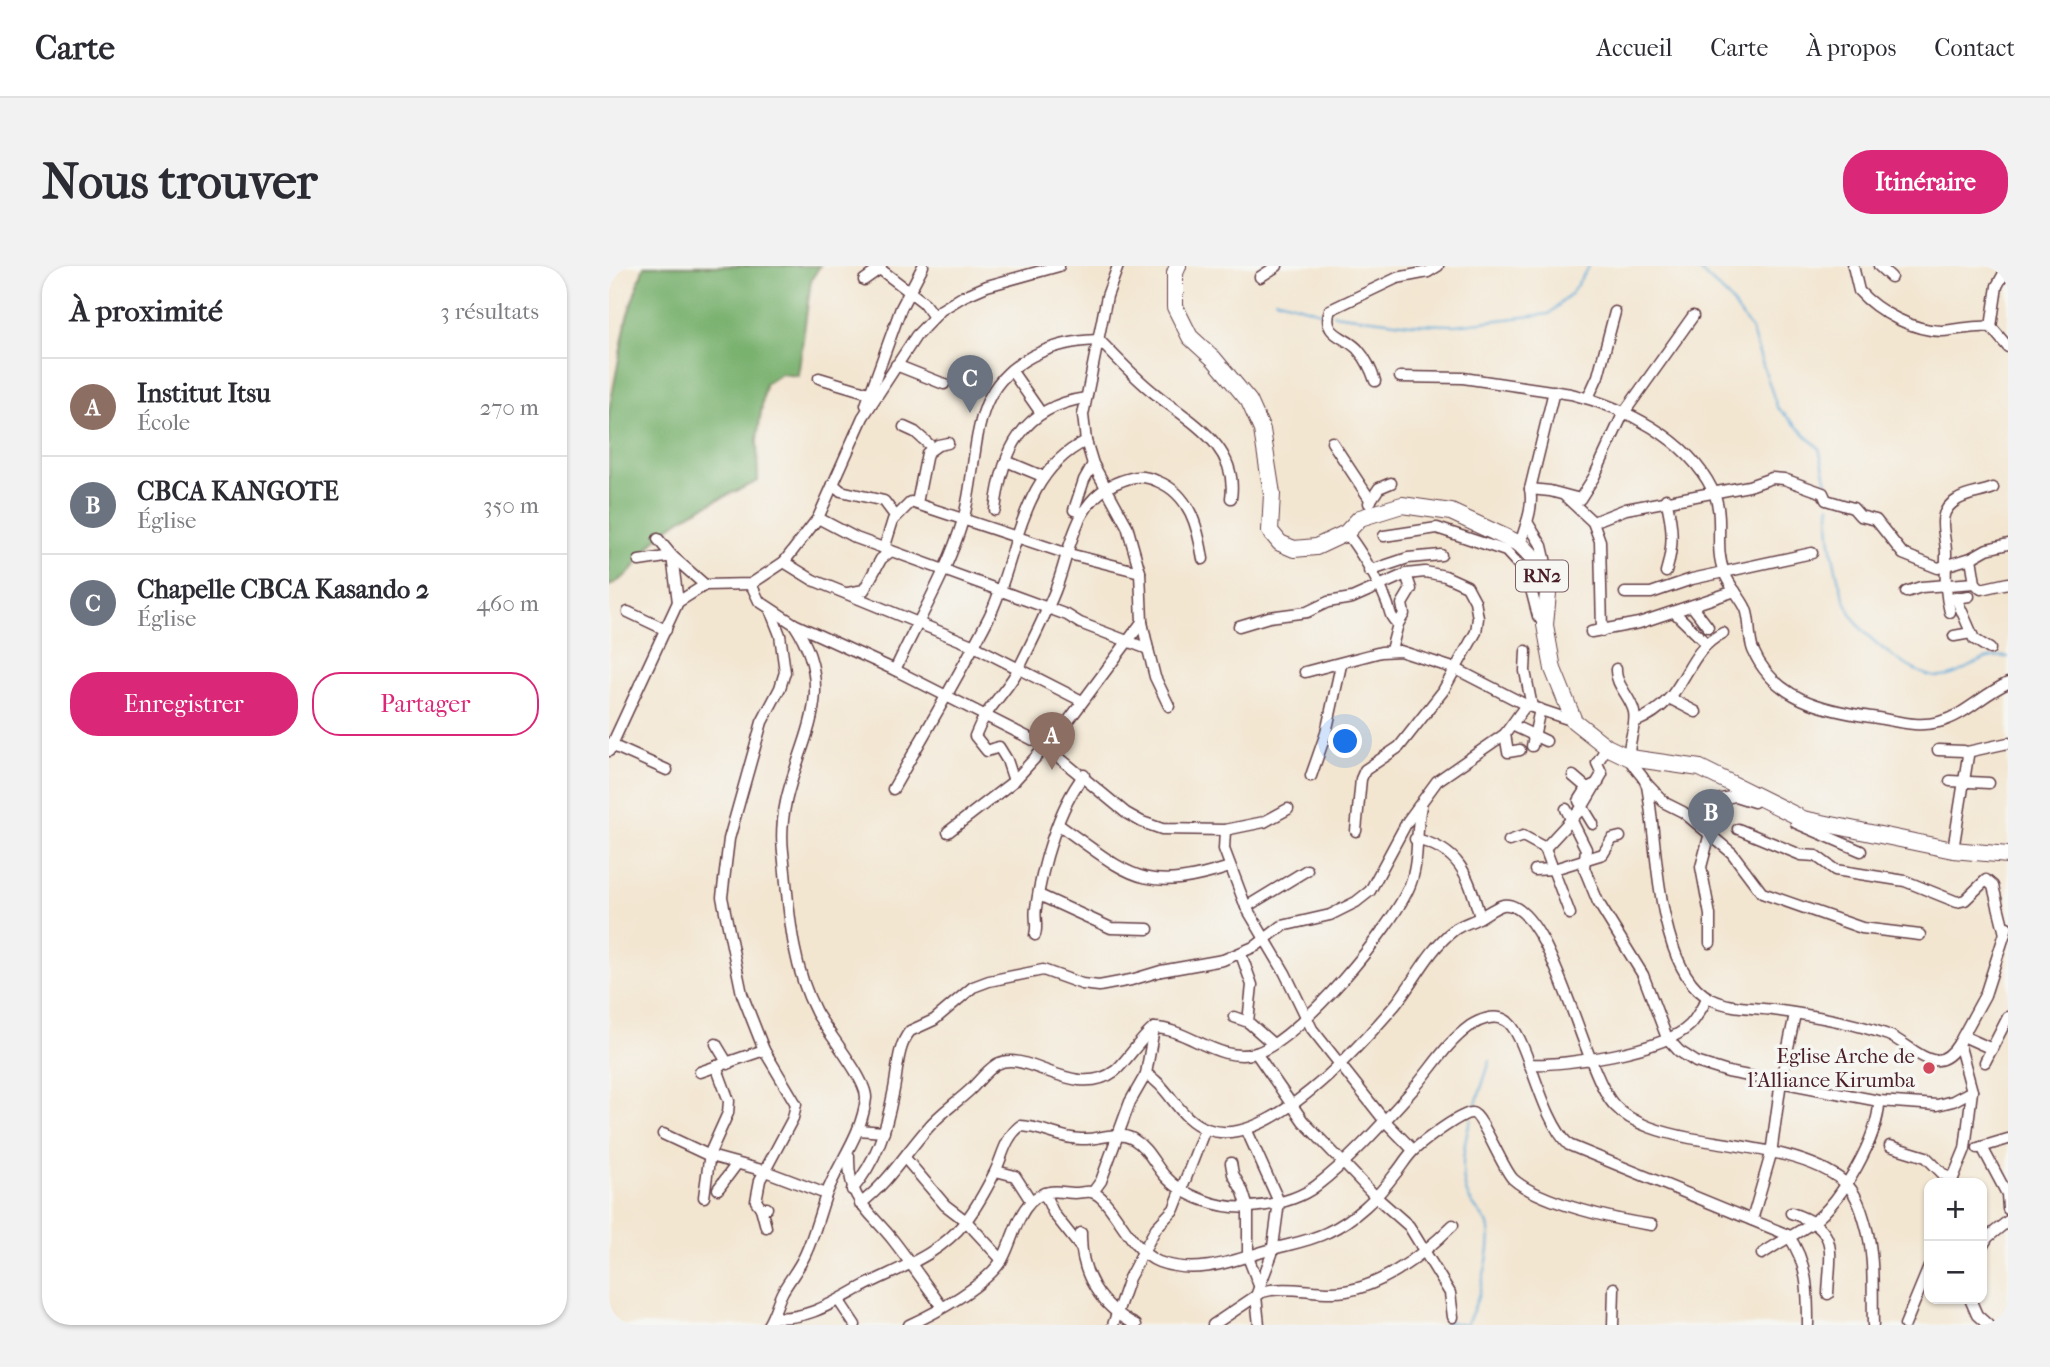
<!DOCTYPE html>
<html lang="fr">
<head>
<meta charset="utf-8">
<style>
	body { margin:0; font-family:"IM FELL French Canon",serif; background:#f2f2f3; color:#2b2b33 }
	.controls { position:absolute; right:21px; bottom:21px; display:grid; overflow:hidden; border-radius:14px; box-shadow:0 2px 5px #0004 }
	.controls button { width:63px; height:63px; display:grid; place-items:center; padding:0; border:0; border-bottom:2px solid #e1e1e2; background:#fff; color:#2b2b33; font:35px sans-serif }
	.you { position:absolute; left:737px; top:476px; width:24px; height:24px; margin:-18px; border:5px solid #fff; border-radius:50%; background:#1a73e8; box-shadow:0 0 0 10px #1a73e833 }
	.badge { display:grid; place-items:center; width:46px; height:46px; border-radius:50%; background:#db2777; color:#fff; font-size:23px; font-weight:700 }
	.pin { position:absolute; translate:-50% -58px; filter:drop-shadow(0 2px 4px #0008) }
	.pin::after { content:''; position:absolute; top:37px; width:24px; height:21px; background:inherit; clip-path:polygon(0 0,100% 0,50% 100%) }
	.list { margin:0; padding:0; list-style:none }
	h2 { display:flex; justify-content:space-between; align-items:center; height:91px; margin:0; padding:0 28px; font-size:30px }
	h2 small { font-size:23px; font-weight:400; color:#7c7c81 }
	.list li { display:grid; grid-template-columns:46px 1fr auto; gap:21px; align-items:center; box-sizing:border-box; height:98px; padding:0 28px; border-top:2px solid #e1e1e2 }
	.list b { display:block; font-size:26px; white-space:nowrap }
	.list p { margin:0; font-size:23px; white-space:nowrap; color:#7c7c81 }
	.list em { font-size:23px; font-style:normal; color:#7c7c81 }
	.actions { display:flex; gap:14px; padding:21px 28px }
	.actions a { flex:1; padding:16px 0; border:2px solid #db2777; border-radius:28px; text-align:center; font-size:24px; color:#db2777 }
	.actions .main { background:#db2777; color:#fff }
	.map { position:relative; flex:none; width:1399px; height:1059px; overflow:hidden; border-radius:28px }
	header { display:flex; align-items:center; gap:42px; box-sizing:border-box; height:98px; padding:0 35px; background:#fff; border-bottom:2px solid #e1e1e2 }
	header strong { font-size:33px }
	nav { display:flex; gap:38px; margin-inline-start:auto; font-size:24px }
	.intro { display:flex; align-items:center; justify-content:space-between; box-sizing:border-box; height:168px; padding:0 42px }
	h1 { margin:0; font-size:49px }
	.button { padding:18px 32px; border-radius:28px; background:#db2777; color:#fff; font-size:24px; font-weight:700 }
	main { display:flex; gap:42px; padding:0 42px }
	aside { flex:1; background:#fff; border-radius:28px; box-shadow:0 2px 5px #0004 }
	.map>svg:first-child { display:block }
	.forest { fill:#79b16e; stroke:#62684c; stroke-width:2 }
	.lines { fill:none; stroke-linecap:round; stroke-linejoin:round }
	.stream { stroke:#5fa8d6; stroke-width:2 }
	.minor-casing { stroke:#633d44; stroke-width:13 }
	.highway-casing { stroke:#633d44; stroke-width:18 }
	.minor { stroke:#fff; stroke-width:10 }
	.highway { stroke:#fff; stroke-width:16 }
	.poi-dot { fill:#d1495b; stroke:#f6f6f2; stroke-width:2.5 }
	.labels { text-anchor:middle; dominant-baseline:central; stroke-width:7; stroke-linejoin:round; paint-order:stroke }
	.shield { fill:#f6f6f2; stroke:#7e6067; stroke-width:2 }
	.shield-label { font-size:19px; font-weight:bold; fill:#4a1f2b }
	.poi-label { font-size:21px; fill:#4a1f2b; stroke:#f6f6f2; text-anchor:end }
</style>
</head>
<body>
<header>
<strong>Carte</strong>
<nav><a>Accueil</a><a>Carte</a><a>À propos</a><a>Contact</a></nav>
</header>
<div class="intro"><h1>Nous trouver</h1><a class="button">Itinéraire</a></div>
<main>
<aside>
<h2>À proximité<small>3 résultats</small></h2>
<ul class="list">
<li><span class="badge" style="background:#8d6e63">A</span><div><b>Institut Itsu</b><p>École</p></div><em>270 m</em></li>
<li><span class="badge" style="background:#6b7280">B</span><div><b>CBCA KANGOTE</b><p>Église</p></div><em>350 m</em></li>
<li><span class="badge" style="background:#6b7280">C</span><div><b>Chapelle CBCA Kasando 2</b><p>Église</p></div><em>460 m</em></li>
</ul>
<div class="actions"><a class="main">Enregistrer</a><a>Partager</a></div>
</aside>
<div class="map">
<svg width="1399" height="1059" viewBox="0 0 1399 1059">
	<rect width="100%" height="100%" fill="#f6f6f2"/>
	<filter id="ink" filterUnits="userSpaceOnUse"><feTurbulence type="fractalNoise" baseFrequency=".0143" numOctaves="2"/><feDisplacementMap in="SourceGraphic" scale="14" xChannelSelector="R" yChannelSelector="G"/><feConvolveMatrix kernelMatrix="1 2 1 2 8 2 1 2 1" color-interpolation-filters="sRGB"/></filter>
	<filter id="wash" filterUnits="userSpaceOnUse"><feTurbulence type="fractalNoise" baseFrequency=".00686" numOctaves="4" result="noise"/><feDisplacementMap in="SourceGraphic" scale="28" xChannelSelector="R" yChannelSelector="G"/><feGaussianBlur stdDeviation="1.57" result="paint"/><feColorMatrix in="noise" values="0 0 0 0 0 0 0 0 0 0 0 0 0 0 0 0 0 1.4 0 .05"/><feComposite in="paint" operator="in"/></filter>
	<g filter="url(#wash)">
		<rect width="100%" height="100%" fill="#f3e6d1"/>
		<path class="forest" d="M 35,0 L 211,0 L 202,14 L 189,110 L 172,108 L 156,118 L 148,174 L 149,215 C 114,232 73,246 45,275 C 24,297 31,304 0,320 L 0,145 L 18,51 Z"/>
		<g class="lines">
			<g class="stream">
				<path d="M 1086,0 L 1119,31 L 1142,63 L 1168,141 L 1210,182 L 1221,230"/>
				<path d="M 666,33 L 715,47"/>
				<path d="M 724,48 L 801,58 L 846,59 L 940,48 L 962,28 L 980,0"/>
				<path d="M 1221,239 C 1217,267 1229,324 1243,349 C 1254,371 1303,409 1328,411 C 1354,413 1367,386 1399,391"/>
				<path d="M 865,844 L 881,795"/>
				<path d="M 835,1059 L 842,1056 L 856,1059"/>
				<path d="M 857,1059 C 868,1040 886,980 879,959 C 875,950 865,942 860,932 C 849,911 855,874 862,853"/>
			</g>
		</g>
	</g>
	<g filter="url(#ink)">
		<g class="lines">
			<defs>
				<g id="minor">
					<path d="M 267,0 L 314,36 L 325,51"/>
					<path d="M 509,0 L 498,30 L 474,149 L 477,175 L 484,198 L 518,260 L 531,306 L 533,356 L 539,383 L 546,411 L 560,440"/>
					<path d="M 1244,0 L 1250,25 C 1269,46 1305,65 1333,65 C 1350,64 1365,59 1382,61 L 1399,81"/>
					<path d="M 1270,0 L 1282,11"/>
					<path d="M 651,11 L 668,0"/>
					<path d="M 255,14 L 272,2"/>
					<path d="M 1382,61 L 1388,20 L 1399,0"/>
					<path d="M 287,99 L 335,118"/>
					<path d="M 402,104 L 432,147"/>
					<path d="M 791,111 L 854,112 L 962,128 C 1015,141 1078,172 1103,223 C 1117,249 1104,280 1115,306 C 1120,320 1131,330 1137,343 C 1142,356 1139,371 1144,384 C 1165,433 1214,444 1262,451 C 1286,454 1306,462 1330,456 C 1357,449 1374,428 1399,417"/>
					<path d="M 210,112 L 260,127"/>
					<path d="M 766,115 C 762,103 758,94 750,85 C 739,70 712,71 721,44 L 788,12 L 819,6 L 829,0"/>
					<path d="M 979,132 L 989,110 L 1006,46"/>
					<path d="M 257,139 L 292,42 L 314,0"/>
					<path d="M 295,161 L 306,166 L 323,181"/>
					<path d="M 723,176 L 762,235"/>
					<path d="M 397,195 L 433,210"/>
					<path d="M 224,218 L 232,225 L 275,235 L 287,251"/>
					<path d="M 921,223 L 941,225 L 971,233 L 985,211 L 1014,148 L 1084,50"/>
					<path d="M 956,230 L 984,256 L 991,275 L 993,365"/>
					<path d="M 308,237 L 318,187 L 329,179 L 339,177"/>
					<path d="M 760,237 L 770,222 L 782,217"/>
					<path d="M 386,244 C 393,185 413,141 477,132"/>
					<path d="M 474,247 L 465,244 L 475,214 L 484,198"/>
					<path d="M 209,252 L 247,272 L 458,349 L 471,357 L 539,383"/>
					<path d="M 918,256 L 933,280 L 940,310"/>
					<path d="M 984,256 L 1017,243 L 1140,220 L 1163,212 L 1175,213 L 1214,227 L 1217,234 L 1244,242 L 1251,250 L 1267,254 L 1294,288 L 1329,302 L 1362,292 L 1378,283 L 1399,278"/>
					<path d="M 737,267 C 748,279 771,318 777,334 C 782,345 779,349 789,358"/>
					<path d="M 775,270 L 828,262 L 897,285 L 918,308 L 929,350 L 936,359"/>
					<path d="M 49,273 L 63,290 L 96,319"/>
					<path d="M 911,278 C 916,261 925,242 921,223 L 945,125"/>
					<path d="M 275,283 L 284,254 L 302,236 L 456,287 L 531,306"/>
					<path d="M 1362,292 L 1366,317 L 1372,323 L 1399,317"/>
					<path d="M 30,295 L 63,290 L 69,336"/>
					<path d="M 175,296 L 204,314 L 363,379 L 473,435"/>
					<path d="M 760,305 L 799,292 L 832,289"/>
					<path d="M 1057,306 C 1065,279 1064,260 1057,233"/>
					<path d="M 142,318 L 150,335 L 185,358 L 286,404 L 436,480 L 517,547 L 533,556 L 553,563 L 616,564 L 655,556 L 679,543"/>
					<path d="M 1297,326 L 1312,321 L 1366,317"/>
					<path d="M 239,327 L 255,324 L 272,293 L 282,285"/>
					<path d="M 1016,327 L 1042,327 L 1083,313 L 1203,287"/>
					<path d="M 1347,332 L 1365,373 L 1381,383"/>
					<path d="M 1341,333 L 1360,330"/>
					<path d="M 1083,340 L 1099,361"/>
					<path d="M 19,346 L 57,364"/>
					<path d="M 1341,346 C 1335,322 1337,312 1337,287 C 1337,268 1325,247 1348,234 C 1358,227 1373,227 1384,222"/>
					<path d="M 1066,347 L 1097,377"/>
					<path d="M 630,360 L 660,351 L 698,346 L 719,336 L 743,332 L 797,308 L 816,306 L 836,310 L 858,320 L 866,335 L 869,352 L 867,366 L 834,425 L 790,481 L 756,504 L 752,513 L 747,565"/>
					<path d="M 982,366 L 1030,357 L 1126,325"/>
					<path d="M 1345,370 L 1362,367"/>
					<path d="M 782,384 L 789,358 L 795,348 L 793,338 L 802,323 L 797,308"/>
					<path d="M 917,385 L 916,405 L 923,441"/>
					<path d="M 1007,403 C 1006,419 1022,431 1025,446 C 1028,461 1017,479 1021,493 C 1024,503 1036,510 1038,520 C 1049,575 1046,705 1102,733 C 1122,743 1143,741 1164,744 C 1202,749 1243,756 1279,769 C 1303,778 1326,816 1350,777"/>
					<path d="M 286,404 C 309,354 338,307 354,254 C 365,217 363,175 377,139 C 395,94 445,75 490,74 C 507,91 525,111 544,126 C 579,155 630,179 622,232"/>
					<path d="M 696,406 L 772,386 L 791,385 L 847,403 L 917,439 L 965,455"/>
					<path d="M 1062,433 L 1087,446"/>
					<path d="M 1026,456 C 1082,433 1071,389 1114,367"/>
					<path d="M 903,459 L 937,475"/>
					<path d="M 896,468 L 899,486 L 911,484"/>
					<path d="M 0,478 L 58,504"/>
					<path d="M 923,480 L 931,443"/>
					<path d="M 1329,484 L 1355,485 L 1359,490 L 1344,584"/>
					<path d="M 0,485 L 69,336 L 96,319 L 142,318 L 175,296 L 209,252 L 254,151 L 307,70 L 332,44 L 355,30 L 378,20 L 450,0"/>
					<path d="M 1358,486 L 1399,477"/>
					<path d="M 702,510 L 717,467 L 732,399"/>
					<path d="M 964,510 L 978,522"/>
					<path d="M 405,515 L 398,494 L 390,481 L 378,485 L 366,470 C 377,440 400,425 412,398 C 424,374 436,350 446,325 C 462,285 464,232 512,215 C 525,210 534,209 548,215 C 581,228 589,261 594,293"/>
					<path d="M 1341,515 L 1380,517"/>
					<path d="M 1037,517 L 1056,537 L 1074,546 L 1123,587 L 1153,627 L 1253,662 L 1311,669"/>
					<path d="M 284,523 C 316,467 351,408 380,351 C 410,291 409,208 477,175"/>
					<path d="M 957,543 L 977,583 L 975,602 L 989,636 L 1034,709 L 1058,772 L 1070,785 L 1087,796 L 1119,806 L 1270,835 L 1328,839 L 1344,835 L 1363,825"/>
					<path d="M 1087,556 L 1103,535 L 1126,530 L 1145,536"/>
					<path d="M 1187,557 L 1252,585"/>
					<path d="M 984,558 L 970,535 L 978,522 L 989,517"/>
					<path d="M 450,559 C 521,609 532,629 621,601"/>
					<path d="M 1129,563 L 1192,589 L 1207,590 L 1226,604 L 1296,615 L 1348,636 L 1356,634 L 1377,614 L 1384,620 L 1396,668"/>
					<path d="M 616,564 L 615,583 L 637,641 L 676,707 L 703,763 L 775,854 L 804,884"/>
					<path d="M 339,566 L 405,515 L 457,458 L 533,356"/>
					<path d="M 806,573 C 852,583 859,610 871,651"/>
					<path d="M 900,575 L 914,570 L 936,582 L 961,648"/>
					<path d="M 936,582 L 973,542 L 993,508 L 988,497 L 998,481"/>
					<path d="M 926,604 L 945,603 L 994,588 L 1003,573 L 1011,571"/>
					<path d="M 430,629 L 502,662 L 539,663"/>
					<path d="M 637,641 L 698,604"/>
					<path d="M 426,669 C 429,659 425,651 427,642 C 433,600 449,542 475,509"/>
					<path d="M 1101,677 L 1101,649 L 1092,601 L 1101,567"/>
					<path d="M 632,688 L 643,719 L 639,756 L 664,778"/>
					<path d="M 625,751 L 639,756"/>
					<path d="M 1354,770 L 1383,783"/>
					<path d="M 107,778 L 119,798"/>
					<path d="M 647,787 L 694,855 L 767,931 L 800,960 L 841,1027 L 844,1051"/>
					<path d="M 1376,796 L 1399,751"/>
					<path d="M 920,798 C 956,800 1055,785 1081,759 C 1088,752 1093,740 1099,732"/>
					<path d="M 91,806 L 155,784"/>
					<path d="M 537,808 C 561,821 569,853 598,863 C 657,886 751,780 787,738 C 806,714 820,683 845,664 C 852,659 862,656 870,652 C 877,648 886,641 894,639 C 942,633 975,809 1006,840 C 1024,859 1056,867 1081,872 C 1126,880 1200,886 1235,916 C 1247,925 1253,945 1257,960 C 1266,991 1263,1026 1264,1059"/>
					<path d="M 249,864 L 275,866"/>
					<path d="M 638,865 L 670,936 L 663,988 L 647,1030 L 650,1059"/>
					<path d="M 54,868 L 101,890 L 156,905 L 217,928"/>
					<path d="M 1281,880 L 1317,891 L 1334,908 L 1344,912"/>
					<path d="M 1373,881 L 1398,928 L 1399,943"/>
					<path d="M 1369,882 L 1399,873"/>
					<path d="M 240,890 C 239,935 259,943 284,974 C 301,996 317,1019 333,1041"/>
					<path d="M 296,892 L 336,939 L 357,955 L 393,994"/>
					<path d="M 622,897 L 624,908 L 634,926 L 639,942 L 639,991 L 651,1022"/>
					<path d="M 387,905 L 406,910 L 422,935"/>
					<path d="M 1342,917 L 1356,883 L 1363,825 L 1350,777 L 1376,729 L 1398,661"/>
					<path d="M 109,923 L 127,899"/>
					<path d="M 243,924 C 267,895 277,865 284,828 C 289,808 287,782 301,765 L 325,754 L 364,721 L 380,715 L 434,704 L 473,718 L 490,720 L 522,714 L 552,705 L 614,694 L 647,680 L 673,660 L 721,649 L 747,636 L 761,625 L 798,556 L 828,515 L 896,468 L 917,439"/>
					<path d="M 484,926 L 492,915 L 521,836 L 537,808 L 545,762"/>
					<path d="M 435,927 L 445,948 L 472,982"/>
					<path d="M 95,931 L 101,887 L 119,847 L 120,835 L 107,800"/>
					<path d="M 251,938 C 279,917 295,889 318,863 C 330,848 347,837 361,824 C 370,815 378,804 388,798 C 417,782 465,835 506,805 C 517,796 530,774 545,762 C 578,762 610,798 647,787 C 690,774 784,661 801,619 C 811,594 806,566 812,540"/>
					<path d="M 152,942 L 157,961"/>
					<path d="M 158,942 L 152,942 L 147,935 L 151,914 L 184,852 L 187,838 L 155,784 L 133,728 L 113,631 L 120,573 L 153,456 L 171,422 L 176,406 L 171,369 L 162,346"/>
					<path d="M 1182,947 C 1231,963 1221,983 1219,1028"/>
					<path d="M 1143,954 L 1162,888 L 1172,815 L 1186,748"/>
					<path d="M 472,967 C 471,1008 491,1040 527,1059"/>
					<path d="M 1373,981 L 1379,971 L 1399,955"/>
					<path d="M 1153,988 C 1170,976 1188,968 1204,956 C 1232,937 1271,868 1270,835"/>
					<path d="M 1361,1033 L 1368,1049 L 1379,1059"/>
					<path d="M 230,1035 L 246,1059"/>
					<path d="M 164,1051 C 197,1055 225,1036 253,1021 C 290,1002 329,990 356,956 C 367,942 378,922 386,906 C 394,889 396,872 411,860 C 432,860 451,873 472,873 C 491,874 507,864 524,873 C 539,882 544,896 555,909 C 574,931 613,944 642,941 C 664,939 689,934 707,920 C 741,894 772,859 801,827 C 822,804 836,778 861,760 C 870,754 885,748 896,754 C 918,765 930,851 960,879 L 1179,969 C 1199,997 1199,1026 1199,1059"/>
					<path d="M 159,1059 C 166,1048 168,1036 174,1025 C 181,1013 190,1002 196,989 C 205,970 210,949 217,929 C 230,895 253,869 257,832 C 258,814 218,766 207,746 C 181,696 180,641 174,586 C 164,498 242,443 185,358"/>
					<path d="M 300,1059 C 327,1047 379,1018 394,992 C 406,970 410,932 440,926 C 448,924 457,927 466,927 C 471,927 477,925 482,926 C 502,929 520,985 550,996 C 589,1010 626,994 663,983 C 682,978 701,975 719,966 C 745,954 769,931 786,908 C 793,900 798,890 806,883 C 815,875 853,846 863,847 C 873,848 893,902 904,913 C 931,937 1007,954 1043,959"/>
					<path d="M 504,1059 L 520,1012 L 547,962 L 565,943 L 596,863"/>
					<path d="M 604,1059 L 653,1026 L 662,1024 C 683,1021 701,1026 722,1026 C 766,1027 814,989 844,959"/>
					<path d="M 1004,1059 L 1005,1022"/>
					<path d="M 1296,1059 L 1320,1001"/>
				</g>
				<path id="highway" d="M 569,0 L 566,7 L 566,41 L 581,71 L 605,93 L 640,135 L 653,164 L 663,228 L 661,265 L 671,277 L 685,283 L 707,281 L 737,267 L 751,252 L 793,239 L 842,246 L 911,278 L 929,296 L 939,327 L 936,359 L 944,403 L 965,455 L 998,481 L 1021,492 L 1091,502 L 1194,553 L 1344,584 L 1399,589"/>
			</defs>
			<use href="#minor" class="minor-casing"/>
			<use href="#highway" class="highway-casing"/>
			<use href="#minor" class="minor"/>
			<use href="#highway" class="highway"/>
		</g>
	</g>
	<circle class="poi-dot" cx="1320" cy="802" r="7"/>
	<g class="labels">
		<rect class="shield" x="907" y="294.5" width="52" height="31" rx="5"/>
		<g class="shield-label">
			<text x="933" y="310">RN2</text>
		</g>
		<g class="poi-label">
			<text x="1306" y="790">Eglise Arche de<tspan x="1306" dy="24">l'Alliance Kirumba</tspan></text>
		</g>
	</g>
</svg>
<div class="controls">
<button>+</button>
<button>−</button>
</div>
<div class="you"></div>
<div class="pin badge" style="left:443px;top:504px;background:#8d6e63">A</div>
<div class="pin badge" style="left:1102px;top:581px;background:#6b7280">B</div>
<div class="pin badge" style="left:361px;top:147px;background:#6b7280">C</div>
</div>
</main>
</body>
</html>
